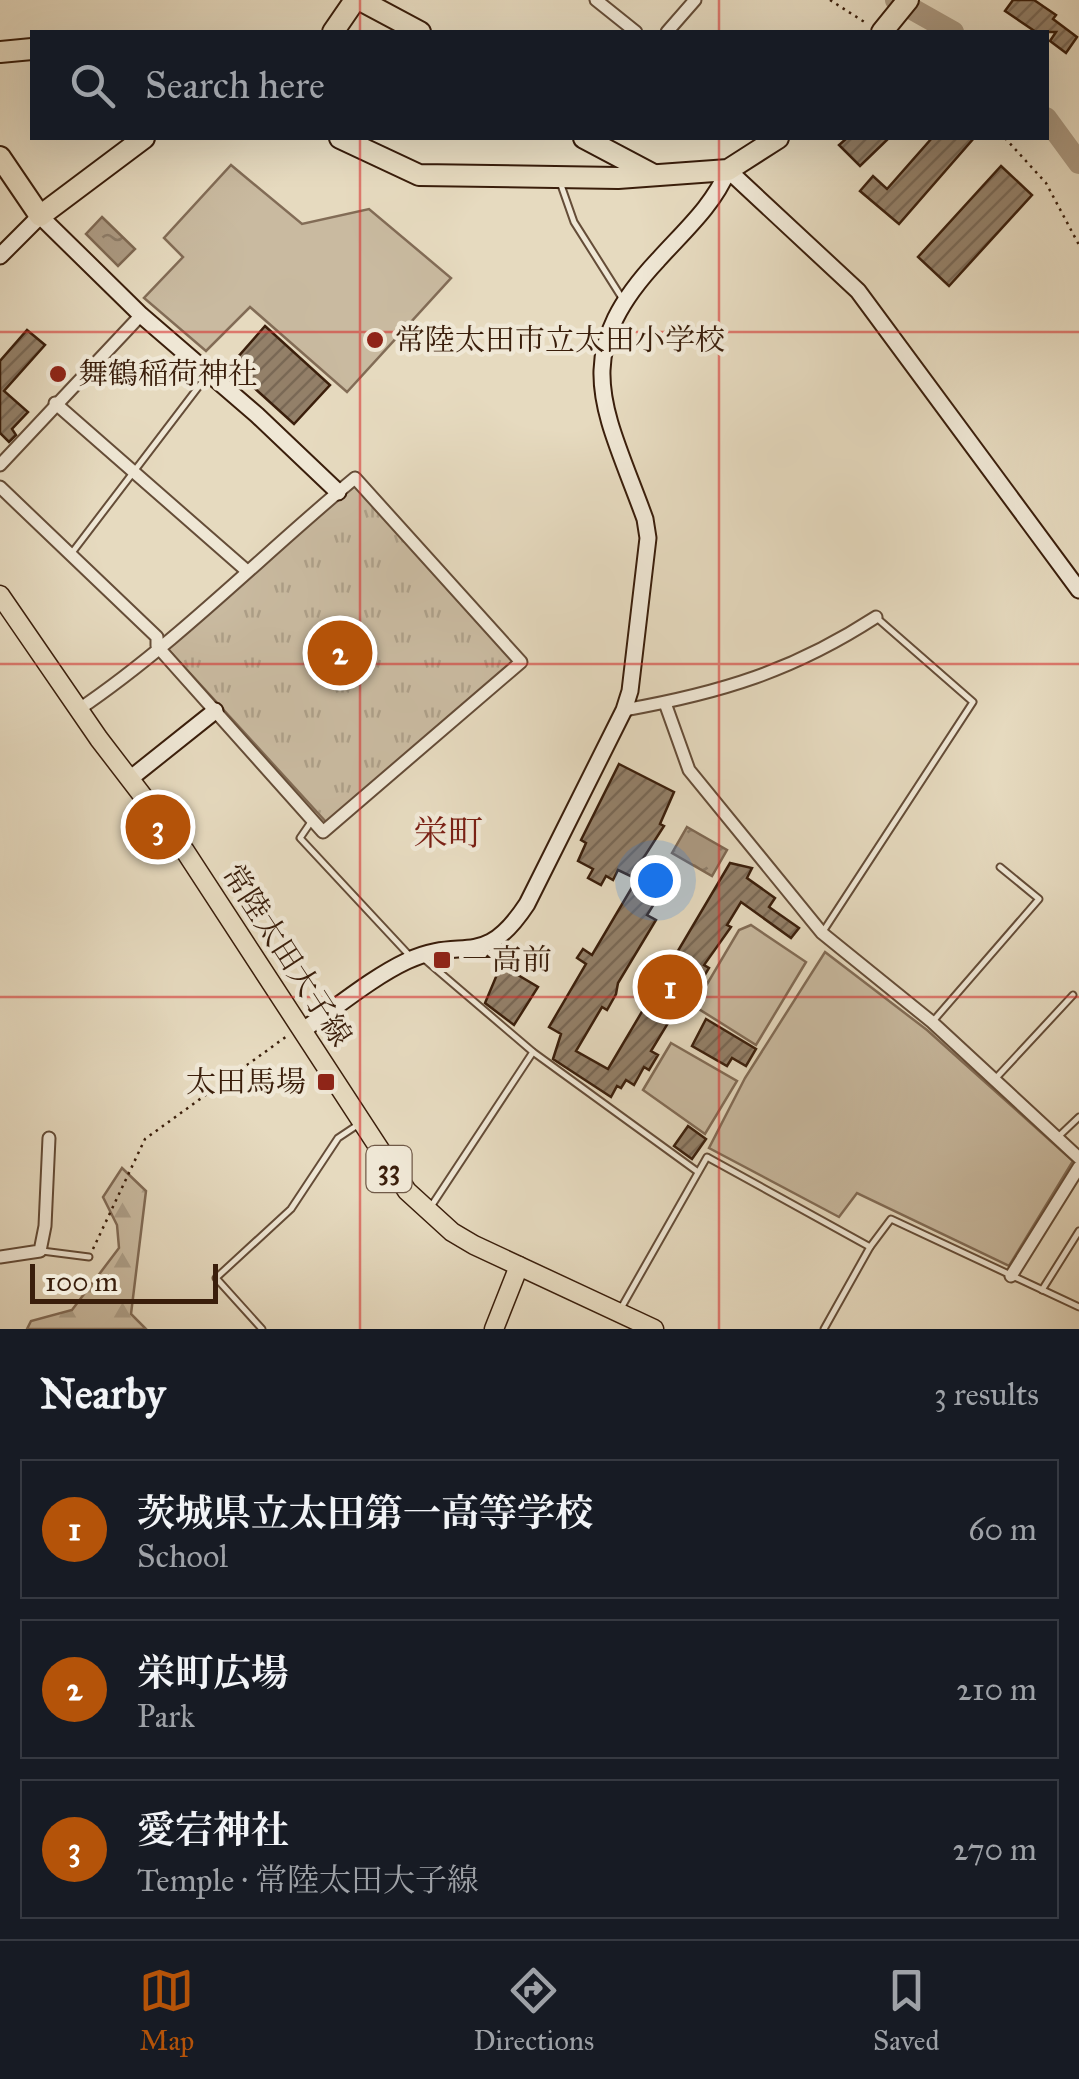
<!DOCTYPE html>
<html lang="en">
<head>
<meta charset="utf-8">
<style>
	body { margin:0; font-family:"IM FELL Great Primer","Noto Serif JP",serif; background:#20242c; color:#f1f3f6 }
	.scale { position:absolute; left:30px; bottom:25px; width:188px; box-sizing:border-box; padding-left:10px; border:5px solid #3a1e0b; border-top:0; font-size:28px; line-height:35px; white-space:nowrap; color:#3a1e0b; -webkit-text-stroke:8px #efe7d5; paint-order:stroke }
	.you { position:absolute; left:655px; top:880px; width:35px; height:35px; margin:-25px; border:8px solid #fff; border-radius:50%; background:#1a73e8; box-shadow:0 0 0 15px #1a73e833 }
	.badge { display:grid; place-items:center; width:65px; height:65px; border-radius:50%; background:#b45309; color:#fff; font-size:32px; font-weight:700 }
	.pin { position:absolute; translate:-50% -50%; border:5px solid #fff; box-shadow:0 2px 10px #0006 }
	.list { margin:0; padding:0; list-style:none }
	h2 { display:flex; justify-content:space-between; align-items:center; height:130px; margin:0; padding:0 40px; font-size:42px }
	h2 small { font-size:32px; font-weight:400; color:#9ea1a6 }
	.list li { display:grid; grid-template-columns:65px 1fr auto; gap:30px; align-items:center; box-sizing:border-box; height:140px; margin:0 20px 20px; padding:0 20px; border:2px solid #363941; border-radius:0px }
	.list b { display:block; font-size:38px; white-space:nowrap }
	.list p { margin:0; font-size:32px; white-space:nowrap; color:#9ea1a6 }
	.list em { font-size:32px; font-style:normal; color:#9ea1a6 }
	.icon { flex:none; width:55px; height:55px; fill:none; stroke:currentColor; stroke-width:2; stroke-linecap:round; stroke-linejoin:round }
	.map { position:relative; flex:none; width:1079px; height:1329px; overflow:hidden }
	.search { position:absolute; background:#171b24; box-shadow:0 10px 40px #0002; left:30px; right:30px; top:30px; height:110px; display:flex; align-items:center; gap:25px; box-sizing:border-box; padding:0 35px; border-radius:0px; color:#9ea1a6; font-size:38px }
	.sheet { height:610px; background:#171b24 }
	nav { display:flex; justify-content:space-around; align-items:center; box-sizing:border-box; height:140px; border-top:2px solid #363941; background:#171b24; font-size:28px; color:#9ea1a6 }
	nav a { display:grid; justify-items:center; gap:5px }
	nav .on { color:#b45309 }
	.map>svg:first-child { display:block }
	.grass { fill:url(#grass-tufts); stroke:#826c56; stroke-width:2.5 }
	.forest { fill:url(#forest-firs); stroke:#826c56; stroke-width:2.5 }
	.pitch { fill:#c9baa0; stroke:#826c56; stroke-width:2.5 }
	.water { fill:url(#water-ripples); stroke:#7e6852; stroke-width:2.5 }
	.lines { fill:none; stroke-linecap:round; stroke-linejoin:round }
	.river { stroke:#ac9a82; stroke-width:22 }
	.building { fill:url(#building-hatch); stroke:#3a1e0b; stroke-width:2.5 }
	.lane-casing { stroke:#654d38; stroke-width:9 }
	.street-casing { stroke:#654d38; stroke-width:15 }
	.secondary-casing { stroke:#3a1e0b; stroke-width:19 }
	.primary-casing { stroke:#3a1e0b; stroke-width:21 }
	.highway-casing { stroke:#3a1e0b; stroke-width:24 }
	.path { stroke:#3a1e0b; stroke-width:2.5; stroke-dasharray:2.5 5; stroke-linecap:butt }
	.lane { stroke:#efe7d5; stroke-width:5 }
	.street { stroke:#efe7d5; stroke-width:11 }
	.secondary { stroke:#efe7d5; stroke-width:15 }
	.primary { stroke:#e6dabf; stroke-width:18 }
	.highway { stroke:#e6dabf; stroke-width:20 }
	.grid { fill:none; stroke:#d62828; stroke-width:2.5; stroke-opacity:0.55 }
	.poi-dot { fill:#8f2418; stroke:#efe7d5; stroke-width:4 }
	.labels { text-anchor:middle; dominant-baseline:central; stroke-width:9; stroke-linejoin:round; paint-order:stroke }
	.shield { fill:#efe7d5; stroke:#705a48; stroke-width:2.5 }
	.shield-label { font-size:28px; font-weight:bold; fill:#3a1e0b }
	.poi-label { font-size:30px; fill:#3a1e0b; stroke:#efe7d5; text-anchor:start }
	.street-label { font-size:30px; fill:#3a1e0b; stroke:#efe7d5 }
	.quarter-label { font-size:35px; fill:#7a1f14; stroke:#efe7d5 }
</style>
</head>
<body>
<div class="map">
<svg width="1079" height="1329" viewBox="0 0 1079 1329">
	<defs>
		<pattern id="grass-tufts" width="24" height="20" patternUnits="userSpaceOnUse" patternTransform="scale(2.5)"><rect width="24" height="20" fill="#c9baa0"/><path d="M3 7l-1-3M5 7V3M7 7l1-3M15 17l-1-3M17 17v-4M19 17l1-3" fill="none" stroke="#ad9f88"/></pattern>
		<pattern id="forest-firs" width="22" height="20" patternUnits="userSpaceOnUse" patternTransform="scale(2.5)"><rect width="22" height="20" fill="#c9baa0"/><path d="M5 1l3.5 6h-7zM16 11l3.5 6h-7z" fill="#ad9f88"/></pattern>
		<pattern id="water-ripples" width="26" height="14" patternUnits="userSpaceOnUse" patternTransform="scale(2.5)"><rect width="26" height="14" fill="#ac9a82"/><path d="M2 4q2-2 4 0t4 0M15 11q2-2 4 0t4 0" fill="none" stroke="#8d7d69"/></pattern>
		<pattern id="building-hatch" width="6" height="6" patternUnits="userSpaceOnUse" patternTransform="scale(2.5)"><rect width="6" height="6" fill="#938069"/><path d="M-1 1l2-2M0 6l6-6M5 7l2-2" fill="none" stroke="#796855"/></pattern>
	</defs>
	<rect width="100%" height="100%" fill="#e6dabf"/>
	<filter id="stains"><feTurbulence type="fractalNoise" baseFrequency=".002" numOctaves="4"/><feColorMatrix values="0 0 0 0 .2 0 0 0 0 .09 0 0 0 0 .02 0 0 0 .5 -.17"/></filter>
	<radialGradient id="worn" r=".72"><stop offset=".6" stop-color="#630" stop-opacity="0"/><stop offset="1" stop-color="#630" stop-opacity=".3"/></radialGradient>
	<path class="grass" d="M 355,482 L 513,659 L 512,664 L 327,823 L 166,647 Z"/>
	<path class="forest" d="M 122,1168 L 146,1191 L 131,1314 L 146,1329 L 27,1329 L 31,1321 L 72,1310 L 119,1248 L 117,1225 L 103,1197 Z"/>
	<g class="pitch">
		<path d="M 231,165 L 302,224 L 369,209 L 451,278 L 347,392 L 250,307 L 206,351 L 144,298 L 183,257 L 164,238 Z"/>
		<path d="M 751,925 L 806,962 L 756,1045 L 694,1006 L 739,930 Z"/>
		<path d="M 825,952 L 927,1030 L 1073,1161 L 1009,1266 L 857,1193 L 839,1217 L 709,1148 L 745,1078 Z"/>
		<path d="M 671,1043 L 737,1081 L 705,1134 L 643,1090 Z"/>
	</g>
	<g class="water">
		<path d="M 102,217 L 135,249 L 118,266 L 86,234 Z"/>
		<path d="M 687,827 L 727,850 L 712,876 L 672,853 Z"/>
	</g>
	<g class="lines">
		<g class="river">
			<path d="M 896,0 L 953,32"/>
			<path d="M 1046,118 L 1079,163"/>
		</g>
	</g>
	<g class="building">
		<path d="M 1013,0 L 1034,0 L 1056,15 L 1053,19 L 1077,37 L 1066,53 L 1050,41 L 1056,32 L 1036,32 L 1005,11 Z"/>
		<path d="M 847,138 L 889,138 L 860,166 L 839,145 Z"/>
		<path d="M 932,138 L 974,138 L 899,224 L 860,191 L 873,176 L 887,189 Z"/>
		<path d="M 1001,166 L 1032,195 L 949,286 L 918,257 Z"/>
		<path d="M 265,326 L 330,385 L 294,424 L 230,366 Z"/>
		<path d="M 27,330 L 45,345 L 4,391 L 28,412 L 12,429 L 16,435 L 9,442 L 0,433 L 0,361 Z"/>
		<path d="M 619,764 L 674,792 L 660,824 L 664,826 L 637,868 L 666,885 L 647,915 L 656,920 L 618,983 L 616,994 L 607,1010 L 602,1007 L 576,1051 L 608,1069 L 730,863 L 752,868 L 747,878 L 775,898 L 769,907 L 799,928 L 791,938 L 741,902 L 727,925 L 731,927 L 704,965 L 709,968 L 688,1003 L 682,1000 L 651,1051 L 658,1055 L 649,1070 L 644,1067 L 634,1085 L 626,1080 L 621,1088 L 617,1086 L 611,1097 L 553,1059 L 561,1034 L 549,1027 L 586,964 L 577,958 L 583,949 L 592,955 L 637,879 L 618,870 L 613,880 L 606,876 L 601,885 L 588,878 L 593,869 L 578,861 L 586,843 L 581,840 Z"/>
		<path d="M 501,965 L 538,987 L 514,1025 L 485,1003 Z"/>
		<path d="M 706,1019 L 756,1049 L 746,1066 L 732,1058 L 727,1066 L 692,1046 Z"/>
		<path d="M 688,1126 L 706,1139 L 692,1159 L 674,1146 Z"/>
	</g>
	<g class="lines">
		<defs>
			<g id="lane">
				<path d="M 561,185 L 574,222 L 622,298"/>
				<path d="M 71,554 L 206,377"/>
				<path d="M 311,822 L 300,838 L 409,955"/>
				<path d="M 824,930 L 973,702 L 878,619"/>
				<path d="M 423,958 L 533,1052 L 698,1172"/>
				<path d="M 934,1020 L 1039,899 L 1000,867"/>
				<path d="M 996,1078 L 1073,995"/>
				<path d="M 1058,1137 L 1079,1117"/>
				<path d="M 430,1208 L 533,1052"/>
				<path d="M 42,1251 L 89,1257"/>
				<path d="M 1042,1290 L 1079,1231"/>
				<path d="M 620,1310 L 707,1157 L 870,1247"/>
				<path d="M 262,1329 L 216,1278 L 291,1209 L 338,1138 L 359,1124"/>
				<path d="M 824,1329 L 870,1247 L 891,1219 L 1079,1307"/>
			</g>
			<g id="street">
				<path d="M 596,0 L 636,32"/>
				<path d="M 667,32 L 695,0"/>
				<path d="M 55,403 L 247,571"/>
				<path d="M 0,465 L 141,315"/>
				<path d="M 0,487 L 157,637 L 157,646 L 323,832 L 521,662 L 355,478 C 263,554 177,643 78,710"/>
				<path d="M 665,703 L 689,770 L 822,933 L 932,1022 L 1079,1158"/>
				<path d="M 624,710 C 720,693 793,671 876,617"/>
				<path d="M 0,1257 L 40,1251 L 45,1226 L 49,1138"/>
				<path d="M 1011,1276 L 1079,1167"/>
			</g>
			<g id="secondary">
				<path d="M 0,256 L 40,216 L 141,315 L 257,415 L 338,492"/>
				<path d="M 131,778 L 215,711"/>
				<path d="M 303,1030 C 336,1008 371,978 407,961 C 464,934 482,972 527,904 L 624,710 L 630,691 L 648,538 L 645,519 C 605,409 567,357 658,260 C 684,231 713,206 728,170 L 858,291 L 1079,590"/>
			</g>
			<g id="primary">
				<path d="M 0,595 L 99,739 L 185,851 L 407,1191 L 452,1232 L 474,1245 L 654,1329"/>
				<path d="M 494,1329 L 519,1266"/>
			</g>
			<g id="highway">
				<path d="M 360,0 L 420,32"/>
				<path d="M 333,32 L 355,0"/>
				<path d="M 882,32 L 908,0"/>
				<path d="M 0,52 L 32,49"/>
				<path d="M 340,138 L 419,175 L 618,178 L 728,170 L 778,138"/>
				<path d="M 584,138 L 652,174"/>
				<path d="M 0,157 L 40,216 L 144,138"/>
			</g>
		</defs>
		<use href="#lane" class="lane-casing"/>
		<use href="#street" class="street-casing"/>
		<use href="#secondary" class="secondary-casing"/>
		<use href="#primary" class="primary-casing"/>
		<use href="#highway" class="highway-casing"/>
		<g class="path">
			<path d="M 830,0 L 866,23"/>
			<path d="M 1005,138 L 1046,183 L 1079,245"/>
			<path d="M 93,1249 L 145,1139 L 287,1036"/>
		</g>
		<use href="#lane" class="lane"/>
		<use href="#street" class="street"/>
		<use href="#secondary" class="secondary"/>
		<use href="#primary" class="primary"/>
		<use href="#highway" class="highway"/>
	</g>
	<path class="grid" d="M 360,0 L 360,32M 719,0 L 719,32M 360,138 L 360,1329M 719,138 L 719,1329M 0,332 L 1079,332M 0,664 L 1079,664M 0,997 L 1079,997"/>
	<g class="poi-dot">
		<circle cx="375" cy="340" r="10"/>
		<circle cx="58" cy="374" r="10"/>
		<rect x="432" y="950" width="20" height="20" rx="5"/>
		<rect x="316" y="1072" width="20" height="20" rx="5"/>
	</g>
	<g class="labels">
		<rect class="shield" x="366.5" y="1146" width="45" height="46" rx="8"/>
		<g class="shield-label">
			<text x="389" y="1169">33</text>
		</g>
		<g class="poi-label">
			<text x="395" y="340">常陸太田市立太田小学校</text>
			<text x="78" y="374">舞鶴稲荷神社</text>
			<text x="462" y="960">一高前</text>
			<text x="306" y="1082" text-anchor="end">太田馬場</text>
		</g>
		<g class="street-label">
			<text transform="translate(287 955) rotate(57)">常陸太田大子線</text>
		</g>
		<g class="quarter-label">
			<text x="448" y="833">栄町</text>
		</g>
	</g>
	<rect width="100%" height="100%" filter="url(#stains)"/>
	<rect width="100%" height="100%" fill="url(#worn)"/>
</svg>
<div class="scale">100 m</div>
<div class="you"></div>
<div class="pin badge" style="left:670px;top:987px">1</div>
<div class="pin badge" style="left:340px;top:653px">2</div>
<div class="pin badge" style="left:158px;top:827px">3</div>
<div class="search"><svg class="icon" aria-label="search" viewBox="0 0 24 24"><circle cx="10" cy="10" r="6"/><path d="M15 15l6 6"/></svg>Search here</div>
</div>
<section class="sheet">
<h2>Nearby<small>3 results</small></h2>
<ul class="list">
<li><span class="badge">1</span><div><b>茨城県立太田第一高等学校</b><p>School</p></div><em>60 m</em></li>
<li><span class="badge">2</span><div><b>栄町広場</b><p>Park</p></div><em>210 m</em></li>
<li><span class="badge">3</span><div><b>愛宕神社</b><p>Temple · 常陸太田大子線</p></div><em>270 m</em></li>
</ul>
</section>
<nav>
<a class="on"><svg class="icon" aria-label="map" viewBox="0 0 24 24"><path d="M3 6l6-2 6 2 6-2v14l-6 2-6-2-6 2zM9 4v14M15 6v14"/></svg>Map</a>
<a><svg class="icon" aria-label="directions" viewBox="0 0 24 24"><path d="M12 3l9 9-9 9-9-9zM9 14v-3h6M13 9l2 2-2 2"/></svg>Directions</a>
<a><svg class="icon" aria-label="saved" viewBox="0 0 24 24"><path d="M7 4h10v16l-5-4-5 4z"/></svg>Saved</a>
</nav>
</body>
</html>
